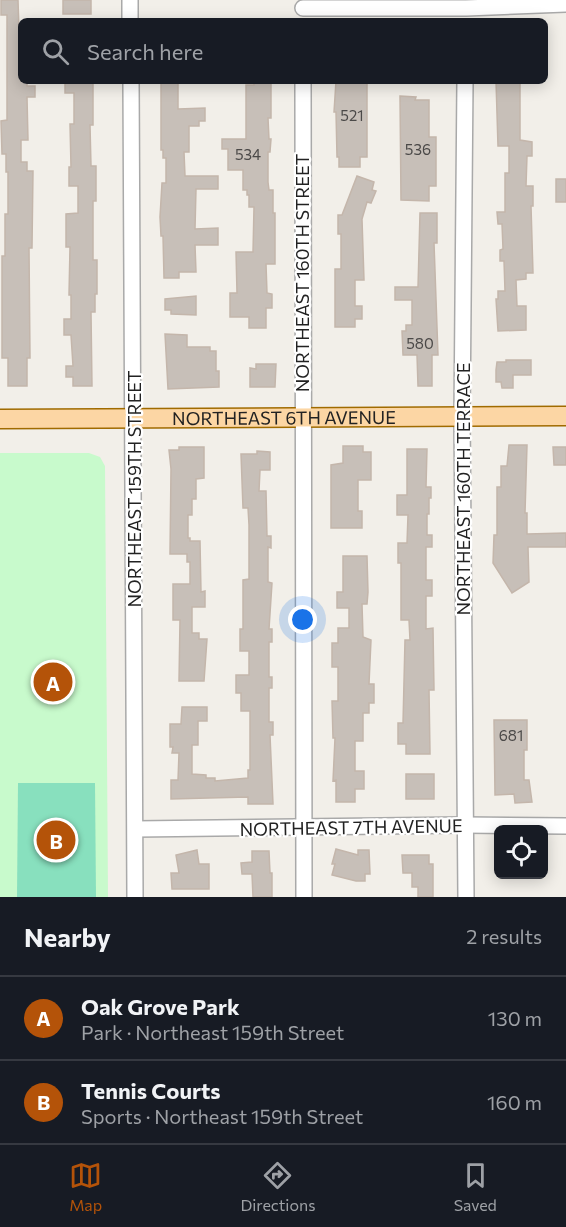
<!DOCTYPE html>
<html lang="en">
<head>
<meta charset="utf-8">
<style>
	body { margin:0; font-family:Commissioner,sans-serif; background:#20242c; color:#f1f3f6 }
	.controls { position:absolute; right:18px; bottom:18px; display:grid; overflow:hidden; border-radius:9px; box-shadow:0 3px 15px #0003 }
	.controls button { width:54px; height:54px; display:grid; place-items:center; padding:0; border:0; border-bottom:2px solid #363941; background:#171b24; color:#f1f3f6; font:30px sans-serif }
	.you { position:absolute; left:303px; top:620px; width:21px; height:21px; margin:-15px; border:4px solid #fff; border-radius:50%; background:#1a73e8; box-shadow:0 0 0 9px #1a73e833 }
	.badge { display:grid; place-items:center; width:39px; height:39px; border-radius:50%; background:#b45309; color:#fff; font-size:20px; font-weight:700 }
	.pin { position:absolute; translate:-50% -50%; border:3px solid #fff; box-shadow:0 2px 6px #0006 }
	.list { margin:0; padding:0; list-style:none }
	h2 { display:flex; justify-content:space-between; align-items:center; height:78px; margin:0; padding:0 24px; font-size:26px }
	h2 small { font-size:20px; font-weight:400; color:#9ea1a6 }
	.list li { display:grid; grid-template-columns:39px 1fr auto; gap:18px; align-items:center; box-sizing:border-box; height:84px; padding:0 24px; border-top:2px solid #363941 }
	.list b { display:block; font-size:22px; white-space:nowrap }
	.list p { margin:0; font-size:20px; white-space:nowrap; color:#9ea1a6 }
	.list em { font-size:20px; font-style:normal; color:#9ea1a6 }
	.icon { flex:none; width:33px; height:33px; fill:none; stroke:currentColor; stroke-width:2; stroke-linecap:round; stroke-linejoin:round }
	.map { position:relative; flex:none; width:566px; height:897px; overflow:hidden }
	.search { position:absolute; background:#171b24; box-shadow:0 3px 15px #0003; left:18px; right:18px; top:18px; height:66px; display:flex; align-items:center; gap:15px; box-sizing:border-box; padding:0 21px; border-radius:9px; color:#9ea1a6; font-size:22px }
	.sheet { height:246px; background:#171b24 }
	nav { display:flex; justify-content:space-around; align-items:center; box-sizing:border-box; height:84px; border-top:2px solid #363941; background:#171b24; font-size:16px; color:#9ea1a6 }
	nav a { display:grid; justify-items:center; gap:3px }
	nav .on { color:#b45309 }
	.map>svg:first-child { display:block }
	.park { fill:#c8facc }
	.pitch { fill:#88e0be }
	.building { fill:#c7bfb8; stroke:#c4b6ab; stroke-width:1.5 }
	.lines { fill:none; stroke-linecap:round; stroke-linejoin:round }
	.minor-casing { stroke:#a9a9a9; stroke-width:18 }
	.major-casing { stroke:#a06b00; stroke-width:21 }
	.minor { stroke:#fff; stroke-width:15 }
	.major { stroke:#fcd6a4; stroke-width:18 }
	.labels { text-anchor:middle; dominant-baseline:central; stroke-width:4.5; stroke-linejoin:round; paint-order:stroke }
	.number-label { font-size:15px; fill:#4b4948 }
	.street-label { font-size:18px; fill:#222; stroke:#fff }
</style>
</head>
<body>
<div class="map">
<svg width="566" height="897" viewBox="0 0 566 897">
	<rect width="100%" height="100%" fill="#f2efe9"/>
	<path class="park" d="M 0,453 L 89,453 L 100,457 L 105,466 L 108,897 L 0,897 Z"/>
	<path class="pitch" d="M 18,783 L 95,783 L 96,897 L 17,897 Z"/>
	<g class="building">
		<path d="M 1,0 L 18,0 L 19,31 L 21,31 L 21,81 L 27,81 L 27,86 L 35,86 L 35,97 L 27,97 L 28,140 L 21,140 L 21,162 L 27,162 L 27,171 L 33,171 L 32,248 L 29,248 L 30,358 L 27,358 L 27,386 L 8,386 L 8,358 L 2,358 L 2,256 L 5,256 L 5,214 L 8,214 L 8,172 L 6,172 L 6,154 L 2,154 L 1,121 L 7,120 L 7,15 L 1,15 Z"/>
		<rect x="63" y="0" width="28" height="14"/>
		<path d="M 65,81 L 93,81 L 93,125 L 90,125 L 91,166 L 96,166 L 96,201 L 93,201 L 93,260 L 97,260 L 97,294 L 95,294 L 95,312 L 91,312 L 92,386 L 73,386 L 73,377 L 66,377 L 66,366 L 73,366 L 71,335 L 64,335 L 64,319 L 71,319 L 71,295 L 69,295 L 70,247 L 66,247 L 66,214 L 78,213 L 78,186 L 69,186 L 69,167 L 71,167 L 70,124 L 74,124 L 74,93 L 65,93 Z"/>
		<path d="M 161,81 L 178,81 L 178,109 L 205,108 L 205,121 L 199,121 L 199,126 L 189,126 L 189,152 L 184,152 L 185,176 L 218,176 L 218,189 L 196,189 L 195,229 L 218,228 L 218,245 L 195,245 L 196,272 L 179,272 L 179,278 L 164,278 L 163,236 L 161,236 L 160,217 L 162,183 L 166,183 L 166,158 L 163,158 L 163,150 L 161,150 Z"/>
		<path d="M 254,81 L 271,81 L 271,118 L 268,118 L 269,139 L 271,139 L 270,152 L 268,152 L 268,182 L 269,190 L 273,190 L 273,213 L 275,213 L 275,264 L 266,264 L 267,293 L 272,294 L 272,308 L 266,308 L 266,328 L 249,328 L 249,317 L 230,317 L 230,293 L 237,293 L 236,252 L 253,252 L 254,207 L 249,207 L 249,195 L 247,195 L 247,190 L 243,190 L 243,170 L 228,170 L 228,149 L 222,149 L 222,139 L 246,139 L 246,85 L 254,85 Z"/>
		<path d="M 336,81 L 367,81 L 367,157 L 360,157 L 360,167 L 339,167 L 339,157 L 337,157 L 336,112 L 334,112 Z"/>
		<path d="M 496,81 L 520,81 L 520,140 L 532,142 L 532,156 L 527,156 L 526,186 L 533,186 L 533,206 L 531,206 L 533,273 L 526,273 L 526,279 L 516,280 L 517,306 L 526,306 L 526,330 L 498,331 L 496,299 L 498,299 L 498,291 L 505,291 L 504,261 L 500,261 L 500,250 L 503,249 L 502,224 L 498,224 L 497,212 L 505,212 L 505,173 L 509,173 L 509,146 L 498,146 Z"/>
		<path d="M 400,96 L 416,97 L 415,100 L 429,100 L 429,137 L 436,137 L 436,186 L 429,186 L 429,201 L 401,200 Z"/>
		<path d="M 357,176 L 374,182 L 372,190 L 376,191 L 371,203 L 367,202 L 362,219 L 364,280 L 355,280 L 355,306 L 362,306 L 362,319 L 355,319 L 355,327 L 335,327 L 335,269 L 341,269 L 341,234 L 338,234 L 338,215 L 342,215 Z"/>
		<rect x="556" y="179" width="10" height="23"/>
		<path d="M 420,213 L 437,213 L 437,243 L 434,243 L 438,355 L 432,355 L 432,386 L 418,386 L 417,355 L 403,355 L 402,331 L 406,331 L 406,325 L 412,325 L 412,300 L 395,300 L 395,287 L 418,287 Z"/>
		<path d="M 196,296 L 196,315 L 171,314 L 171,310 L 165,310 L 165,299 Z"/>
		<path d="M 165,334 L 187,335 L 187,347 L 210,347 L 210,351 L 216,351 L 216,371 L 219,371 L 219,387 L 168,389 Z"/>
		<path d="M 506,360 L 531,360 L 531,375 L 513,375 L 513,388 L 502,388 L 501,382 L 496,382 L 496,370 L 497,362 L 506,362 Z"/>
		<path d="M 256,364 L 276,364 L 275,387 L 250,387 L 250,368 L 256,369 Z"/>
		<path d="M 509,445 L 527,445 L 525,513 L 527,513 L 527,534 L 566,533 L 566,547 L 528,547 L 529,582 L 512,593 L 493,563 L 494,535 L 497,535 L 497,487 L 501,487 L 501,466 L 507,466 Z"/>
		<path d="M 343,446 L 363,446 L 363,452 L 371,452 L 371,480 L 358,480 L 358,511 L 362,511 L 362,528 L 331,528 L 331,465 L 343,463 Z"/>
		<path d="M 179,447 L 204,447 L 204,478 L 196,479 L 196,499 L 192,499 L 192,515 L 188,515 L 188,538 L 190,538 L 190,541 L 200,541 L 201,592 L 205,591 L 205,607 L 192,607 L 192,633 L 199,633 L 199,639 L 207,639 L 204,681 L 179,681 L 180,620 L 173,620 L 173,584 L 190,584 L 190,562 L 187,562 L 187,554 L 170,554 L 171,469 L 169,450 L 179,450 Z"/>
		<path d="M 553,447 L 566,447 L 566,465 L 554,465 Z"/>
		<path d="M 407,449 L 427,449 L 426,487 L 431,487 L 431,498 L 429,498 L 429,514 L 427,514 L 427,535 L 432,535 L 432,547 L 426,547 L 426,580 L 432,580 L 432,596 L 426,596 L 426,629 L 433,628 L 434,690 L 429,690 L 430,754 L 406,754 L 406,744 L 398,744 L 398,723 L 403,723 L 405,640 L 410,640 L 409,620 L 401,620 L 401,563 L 398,563 L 398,543 L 407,543 L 408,515 L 397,515 L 397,495 L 407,495 Z"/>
		<path d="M 257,451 L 270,452 L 270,470 L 260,470 L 259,491 L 266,491 L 267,536 L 271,536 L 271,548 L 268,547 L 268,582 L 272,583 L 269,629 L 272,629 L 272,642 L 269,642 L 269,677 L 272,677 L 272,688 L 269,688 L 269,722 L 273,722 L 273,735 L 270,735 L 273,804 L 248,804 L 248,797 L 171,799 L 171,780 L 178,780 L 179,753 L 172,753 L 173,747 L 170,747 L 170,724 L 181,724 L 182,707 L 207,707 L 207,721 L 198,721 L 198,745 L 192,745 L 192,774 L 206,775 L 206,778 L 215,778 L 215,781 L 248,778 L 248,770 L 250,770 L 250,711 L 241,711 L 241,693 L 236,693 L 236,675 L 249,675 L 249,651 L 240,651 L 240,629 L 243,629 L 243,580 L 249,579 L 249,525 L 248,508 L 243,508 L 241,454 L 257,454 Z"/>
		<path d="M 343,556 L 367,556 L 368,592 L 367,604 L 362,604 L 363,637 L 371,640 L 369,684 L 374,684 L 374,703 L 369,703 L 369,713 L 363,713 L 363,741 L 355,741 L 355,771 L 364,771 L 364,789 L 355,789 L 355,802 L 336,802 L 336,780 L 333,781 L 335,738 L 333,738 L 332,701 L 338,701 L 338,667 L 332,667 L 332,643 L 338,643 L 338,628 L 349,628 L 349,608 L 337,608 L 337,592 L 343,592 Z"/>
		<path d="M 494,720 L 527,720 L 527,750 L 524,750 L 524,780 L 529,780 L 532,802 L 515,803 L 514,794 L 495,795 Z"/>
		<rect x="406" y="774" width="28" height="25"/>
		<path d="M 336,849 L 358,855 L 358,850 L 369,850 L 370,874 L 365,874 L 365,881 L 356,881 L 332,875 L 335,864 L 332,864 Z"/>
		<path d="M 197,850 L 199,864 L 209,864 L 209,889 L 172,889 L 171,873 L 179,873 L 176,855 Z"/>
		<path d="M 252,851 L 269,851 L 270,873 L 272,873 L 272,897 L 253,897 L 252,874 L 242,874 L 241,863 L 252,862 Z"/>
		<path d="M 402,855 L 429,855 L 429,864 L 433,864 L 433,897 L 418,897 L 418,887 L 412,887 L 412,873 L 403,873 Z"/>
	</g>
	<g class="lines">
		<defs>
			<g id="minor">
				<path d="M 130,0 L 130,21"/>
				<path d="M 303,8 L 466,8 L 566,4"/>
				<path d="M 131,81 L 135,897"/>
				<path d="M 303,81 L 304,897"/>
				<path d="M 465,81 L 462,417 L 466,897"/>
				<path d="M 136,829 L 465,825 L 566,826"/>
			</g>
			<g id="major">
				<path id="s1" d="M 0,419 L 566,416"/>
			</g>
		</defs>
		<use href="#minor" class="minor-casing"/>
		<use href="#major" class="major-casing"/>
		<use href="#minor" class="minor"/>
		<use href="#major" class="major"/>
	</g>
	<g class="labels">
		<g class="number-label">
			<text x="352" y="115">521</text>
			<text x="418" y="149">536</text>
			<text x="248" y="154">534</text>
			<text x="420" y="343">580</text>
			<text x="511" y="735">681</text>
		</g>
		<g class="street-label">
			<text transform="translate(302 273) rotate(-90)">NORTHEAST 160TH STREET</text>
			<text stroke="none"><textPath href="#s1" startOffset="284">NORTHEAST 6TH AVENUE</textPath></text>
			<text transform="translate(134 489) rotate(-90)">NORTHEAST 159TH STREET</text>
			<text transform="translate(463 489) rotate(-90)">NORTHEAST 160TH TERRACE</text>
			<text transform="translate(351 827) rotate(-1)">NORTHEAST 7TH AVENUE</text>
		</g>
	</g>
</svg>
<div class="controls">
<button><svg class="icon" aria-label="locate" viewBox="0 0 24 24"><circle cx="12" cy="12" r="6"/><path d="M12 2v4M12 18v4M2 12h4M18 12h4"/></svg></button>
</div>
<div class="you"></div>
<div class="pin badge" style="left:53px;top:682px">A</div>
<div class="pin badge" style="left:56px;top:840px">B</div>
<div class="search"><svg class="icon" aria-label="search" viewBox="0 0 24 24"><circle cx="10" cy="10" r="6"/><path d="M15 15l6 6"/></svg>Search here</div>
</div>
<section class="sheet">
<h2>Nearby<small>2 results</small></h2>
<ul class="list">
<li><span class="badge">A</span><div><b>Oak Grove Park</b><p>Park · Northeast 159th Street</p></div><em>130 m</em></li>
<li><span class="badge">B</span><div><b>Tennis Courts</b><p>Sports · Northeast 159th Street</p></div><em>160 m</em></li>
</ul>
</section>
<nav>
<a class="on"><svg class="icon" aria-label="map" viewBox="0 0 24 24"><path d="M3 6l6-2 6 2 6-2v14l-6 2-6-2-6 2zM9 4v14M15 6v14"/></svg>Map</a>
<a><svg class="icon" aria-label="directions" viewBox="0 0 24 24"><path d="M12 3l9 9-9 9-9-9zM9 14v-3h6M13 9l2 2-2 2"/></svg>Directions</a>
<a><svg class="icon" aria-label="saved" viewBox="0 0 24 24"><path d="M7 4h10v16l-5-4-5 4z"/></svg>Saved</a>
</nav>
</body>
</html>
